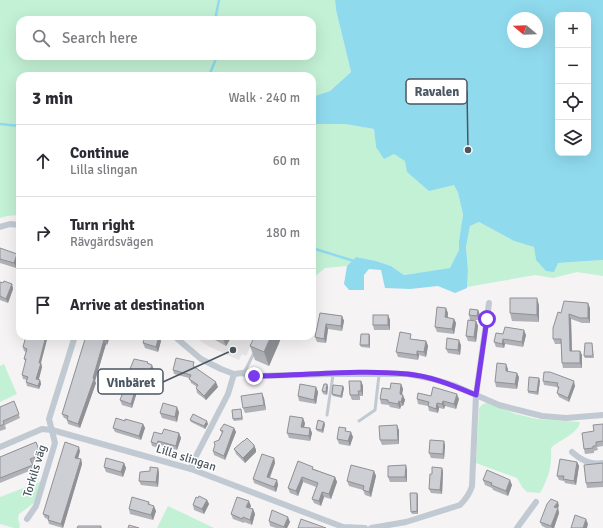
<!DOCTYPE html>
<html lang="en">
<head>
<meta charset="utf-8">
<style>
	body { margin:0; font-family:Signika,sans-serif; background:#f7f7f7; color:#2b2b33 }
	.controls { position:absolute; right:12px; top:12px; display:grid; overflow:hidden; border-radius:8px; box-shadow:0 4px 16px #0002 }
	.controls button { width:36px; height:36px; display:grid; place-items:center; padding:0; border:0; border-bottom:1px solid #e1e1e2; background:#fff; color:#2b2b33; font:20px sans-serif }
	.compass { position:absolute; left:507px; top:12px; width:36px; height:36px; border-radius:50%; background:#fff; box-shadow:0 4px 16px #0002; rotate:289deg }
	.stop { position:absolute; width:12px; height:12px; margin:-9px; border:3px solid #7c3aed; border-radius:50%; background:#fff }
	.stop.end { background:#7c3aed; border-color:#fff; box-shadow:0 1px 4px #0008 }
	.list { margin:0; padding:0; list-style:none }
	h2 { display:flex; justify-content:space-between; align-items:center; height:52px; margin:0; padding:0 16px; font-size:17px }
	h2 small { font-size:13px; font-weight:400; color:#7c7c81 }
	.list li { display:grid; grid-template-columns:26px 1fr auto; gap:12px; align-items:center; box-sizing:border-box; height:72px; padding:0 16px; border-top:1px solid #e1e1e2 }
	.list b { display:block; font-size:15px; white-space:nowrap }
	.list p { margin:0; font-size:13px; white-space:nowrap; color:#7c7c81 }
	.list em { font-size:13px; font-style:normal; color:#7c7c81 }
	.icon { flex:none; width:22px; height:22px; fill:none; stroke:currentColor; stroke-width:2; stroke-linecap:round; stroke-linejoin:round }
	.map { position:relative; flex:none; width:603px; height:528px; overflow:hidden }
	.search { position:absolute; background:#fff; box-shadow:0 4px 16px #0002; left:16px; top:16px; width:300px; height:44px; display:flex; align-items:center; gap:10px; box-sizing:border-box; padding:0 14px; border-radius:12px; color:#7c7c81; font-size:15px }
	.panel { position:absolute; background:#fff; box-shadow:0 4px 16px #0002; left:16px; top:72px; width:300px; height:268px; border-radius:12px }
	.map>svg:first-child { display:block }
	.education { fill:#e6e4e5 }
	.green { fill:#c3f1d5; fill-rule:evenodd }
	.water { fill:#90daee; fill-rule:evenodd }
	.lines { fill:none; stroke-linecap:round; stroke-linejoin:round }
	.stream { stroke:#90daee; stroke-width:2.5 }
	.lane { stroke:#c1cad2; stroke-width:3 }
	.street { stroke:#c1cad2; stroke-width:6 }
	.wall { fill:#b0b2b7 }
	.shaded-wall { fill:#909195 }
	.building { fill:#cdcfd5; stroke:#909195 }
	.route { stroke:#7c3aed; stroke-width:5 }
	.labels { text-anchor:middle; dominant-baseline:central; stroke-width:3; stroke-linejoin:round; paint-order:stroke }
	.street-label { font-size:12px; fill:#4a5661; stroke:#fff }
	.leader { fill:none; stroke:#4a5661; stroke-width:1.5 }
	.callout-dot { fill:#4a5661; stroke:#fff; stroke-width:1.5 }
	.callout { fill:#fff; stroke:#4a5661; stroke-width:1.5 }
	.callout-label { font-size:13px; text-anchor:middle; font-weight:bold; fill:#4a5661 }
</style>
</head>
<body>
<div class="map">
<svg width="603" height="528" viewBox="0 0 603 528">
	<rect width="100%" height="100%" fill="#f5f3f3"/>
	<path class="education" d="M 193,336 L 255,336 L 246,356 L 242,354 L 239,360 L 208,346 Z"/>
	<g class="green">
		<path d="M 0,0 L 335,0 L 336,10 L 351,72 L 330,91 L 312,97 L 312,76 L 20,76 L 20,215 L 7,216 L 0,218 ZM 20,20 L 312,20 L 312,56 L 20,56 Z"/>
		<path d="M 312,124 L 345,124 L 374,129 L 376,147 L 394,154 L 454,185 L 458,193 L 463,213 L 459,241 L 459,250 L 451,268 L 404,275 L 391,266 L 376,261 L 356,257 L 347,266 L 325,268 L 312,279 Z"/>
		<path d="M 479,222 L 514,241 L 534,247 L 536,260 L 558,263 L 603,260 L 603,276 L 577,272 L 553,278 L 535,275 L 467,287 L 468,270 L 466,247 L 470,226 Z"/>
		<path d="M 4,364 L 17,394 L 0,402 L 0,366 Z"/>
		<path d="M 488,403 L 516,414 L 537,419 L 580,422 C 579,433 559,440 551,448 C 552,465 549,478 540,493 L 527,492 L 522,487 L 517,478 L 476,463 L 479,408 L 483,404 Z"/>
		<path d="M 42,481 L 34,503 L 19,514 L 18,518 L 20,526 L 19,528 L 14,528 L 0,524 L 0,497 Z"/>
		<path d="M 168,506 L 214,528 L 157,528 Z"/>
	</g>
	<path class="water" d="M 335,0 L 603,0 L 603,260 L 558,263 L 554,272 L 546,271 L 536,260 L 534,247 L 514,241 L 479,222 L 470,226 L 466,247 L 468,270 L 467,288 L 455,293 L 438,286 L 410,289 L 385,288 L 381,270 L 369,269 L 364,275 L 364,290 L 349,290 L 344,284 L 347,266 L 356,257 L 376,261 L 391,266 L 404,275 L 450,268 L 459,250 L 459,241 L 463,214 L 458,193 L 454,185 L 429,191 L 407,172 L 405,161 L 394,154 L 384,159 L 376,147 L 374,129 L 345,124 L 312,124 L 312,97 L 330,91 L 351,72 L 336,10 ZM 558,15 L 588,15 L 588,153 L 558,153 ZM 513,18 L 537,18 L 537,42 L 513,42 Z"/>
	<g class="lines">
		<g class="stream">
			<path d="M 215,20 L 219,0"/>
			<path d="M 209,76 L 217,56"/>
			<path d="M 0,124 L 20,126"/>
			<path d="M 312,248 L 354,261"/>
		</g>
		<g class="lane">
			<path d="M 242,373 L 246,369 L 255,351"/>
			<path d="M 327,415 L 333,375"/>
			<path d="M 359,421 L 375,410 L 379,375"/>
		</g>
		<g class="street">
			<path d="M 0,227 L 10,224 L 20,225"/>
			<path d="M 174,336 L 201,359 L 221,369 L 234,374 L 242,373 L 254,376 L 333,374 L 408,374 L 433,379 L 453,385 L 499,405 L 542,416 L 566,418 L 603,415"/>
			<path d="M 0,447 L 42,429 L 52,430 L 191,469 L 343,527 L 365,528"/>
			<path d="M 572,452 C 581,460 590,465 603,463"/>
			<path d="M 191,469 L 194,460 L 228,394 L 234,374"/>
			<path d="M 27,519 L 36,506 L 55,443 L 49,419 L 75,336"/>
			<path d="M 371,528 L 406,522 L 460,505 C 466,499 470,493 472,486 L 476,395 L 489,303"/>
			<path d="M 517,528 L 536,502"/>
		</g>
	</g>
	<g class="wall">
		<path d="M 0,248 L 19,259 L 16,268 L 0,263 Z"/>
		<path d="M 0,282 L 3,283 L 12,284 L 13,289 L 8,303 L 0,300 Z"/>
		<path d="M 539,305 L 539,322 L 512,321 L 510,313 Z"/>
		<path d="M 590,308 L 590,323 L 582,323 L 571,319 L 572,351 L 580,351 L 582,355 L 582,368 L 563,368 L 562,363 L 561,344 L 555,344 L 553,339 L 561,313 Z"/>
		<path d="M 478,310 L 480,315 L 479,320 L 472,320 L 476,321 L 478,326 L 476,342 L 468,341 L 466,336 L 470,320 L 469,315 Z"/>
		<path d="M 320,313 L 342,316 L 344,321 L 342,331 L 328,329 L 326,343 L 317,342 L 315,337 Z"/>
		<path d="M 448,313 L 448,318 L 454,319 L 456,323 L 454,334 L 437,332 L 435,327 Z"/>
		<path d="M 388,315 L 390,320 L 390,330 L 374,330 L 373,325 Z"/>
		<path d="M 369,334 L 370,336 L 370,348 L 361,347 L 360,345 Z"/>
		<path d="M 503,334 L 526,335 L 523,347 L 505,344 L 504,348 L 496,347 L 494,342 Z"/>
		<path d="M 26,336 L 41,363 L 42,367 L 39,379 L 40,380 L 41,384 L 39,389 L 27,386 L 26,382 L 27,380 L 23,379 L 22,375 L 26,362 L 24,359 L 26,352 L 24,351 L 23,347 Z"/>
		<path d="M 86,336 L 110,336 L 107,345 L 106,344 L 95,381 L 96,383 L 80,428 L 68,424 L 67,419 L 64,418 L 62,414 Z"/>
		<path d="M 159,336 L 161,341 L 158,352 L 145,348 L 143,343 Z"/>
		<path d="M 213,336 L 232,336 L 226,346 L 215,340 Z"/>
		<path d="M 255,336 L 282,336 L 269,366 L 255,360 L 250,346 Z"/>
		<path d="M 412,339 L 426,341 L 428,346 L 426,357 L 419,355 L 418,360 L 398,357 L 396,352 Z"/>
		<path d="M 592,343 L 594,358 L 585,358 L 584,356 Z"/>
		<path d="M 461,345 L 460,355 L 448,353 L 446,349 Z"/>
		<path d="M 149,363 L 154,370 L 150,381 L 132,374 L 130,369 Z"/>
		<path d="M 195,367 L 195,368 L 218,387 L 206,400 L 197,393 L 196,388 L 197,387 L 191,383 L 189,378 L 174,374 L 173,370 Z"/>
		<path d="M 508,369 L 508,372 L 519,377 L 517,389 L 496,387 L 495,382 Z"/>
		<path d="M 361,381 L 363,386 L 363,396 L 360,396 L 360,400 L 352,400 L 350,395 Z"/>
		<path d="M 540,381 L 538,395 L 528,393 L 528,391 Z"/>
		<path d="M 543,381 L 575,386 L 569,402 L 559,397 L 557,393 L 558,390 L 557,387 L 544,385 Z"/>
		<path d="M 327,384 L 328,387 L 327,395 L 323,394 L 322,391 Z"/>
		<path d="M 401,384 L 403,389 L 402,395 L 405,400 L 403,406 L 401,406 L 400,409 L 390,407 L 389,405 L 381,404 L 380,399 L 390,389 Z"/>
		<path d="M 136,387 L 137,392 L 132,408 L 122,405 L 120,400 Z"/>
		<path d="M 316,387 L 318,392 L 316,404 L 299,401 L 298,396 Z"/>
		<path d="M 344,388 L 342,398 L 333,396 L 332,394 Z"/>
		<path d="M 431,396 L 459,399 L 456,409 L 445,406 L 444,409 L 439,408 L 438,413 L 429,411 L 428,406 L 418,404 L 417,399 Z"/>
		<path d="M 264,398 L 266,410 L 245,413 L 243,408 Z"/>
		<path d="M 14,401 L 20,418 L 5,425 L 6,429 L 0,431 L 0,407 Z"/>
		<path d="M 241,409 L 243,420 L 234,421 L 233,419 Z"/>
		<path d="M 179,412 L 177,422 L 162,418 L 160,413 Z"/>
		<path d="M 190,420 L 208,424 L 205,429 L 191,422 Z"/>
		<path d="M 125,421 L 143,424 L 145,428 L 141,440 L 115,432 L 113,428 Z"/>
		<path d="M 305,423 L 304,427 L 310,428 L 312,433 L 310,441 L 289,438 L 287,433 Z"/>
		<path d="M 325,424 L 323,433 L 317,431 L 316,429 Z"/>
		<path d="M 603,424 L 603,446 L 597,447 L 598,450 L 594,451 L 594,453 L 585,454 L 584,449 L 594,431 Z"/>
		<path d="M 234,428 L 236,432 L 225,460 L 214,455 L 213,451 L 222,433 L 220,430 Z"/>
		<path d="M 399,430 L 399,444 L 382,445 L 380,440 Z"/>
		<path d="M 179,433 L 181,438 L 177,450 L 160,445 L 159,448 L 152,446 L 151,442 L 162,434 Z"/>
		<path d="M 353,437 L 350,446 L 339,444 L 337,439 Z"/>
		<path d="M 244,441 L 254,445 L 256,450 L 256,452 L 245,463 L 236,454 L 234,449 Z"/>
		<path d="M 444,441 L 445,446 L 444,459 L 431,458 L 429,453 Z"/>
		<path d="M 36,442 L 42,459 L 32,463 L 34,469 L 0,483 L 0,457 Z"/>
		<path d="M 80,451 L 78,458 L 81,459 L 82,464 L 63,528 L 49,524 L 48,520 L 48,519 L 45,518 L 43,514 Z"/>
		<path d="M 274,458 L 275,463 L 270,478 L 277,480 L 278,485 L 276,492 L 254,483 L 253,479 Z"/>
		<path d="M 298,461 L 314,469 L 335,477 L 337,482 L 331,499 L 324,497 L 321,506 L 314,503 L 312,499 L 316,487 L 303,482 L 298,496 L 290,493 L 288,488 Z"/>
		<path d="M 577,462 L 579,466 L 576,485 L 565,483 L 564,481 L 559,480 L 557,476 Z"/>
		<path d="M 124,463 L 126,468 L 123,477 L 106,472 L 104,467 Z"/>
		<path d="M 603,463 L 603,487 L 587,488 L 586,483 Z"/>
		<path d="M 158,468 L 159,473 L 158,487 L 141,485 L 139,481 L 150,471 Z"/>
		<path d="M 442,468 L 443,472 L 442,494 L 431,493 L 429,489 Z"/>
		<path d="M 407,470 L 407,482 L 390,482 L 388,477 Z"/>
		<path d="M 374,471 L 376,476 L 371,497 L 365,495 L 363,490 L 349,486 L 347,481 Z"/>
		<path d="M 483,480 L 512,485 L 508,496 L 493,490 L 492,488 L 485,485 Z"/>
		<path d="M 417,493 L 418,496 L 418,514 L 412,514 L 411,512 Z"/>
		<path d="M 198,498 L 207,500 L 209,504 L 204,514 L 194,510 L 193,505 Z"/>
		<path d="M 149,502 L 150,505 L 156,511 L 153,520 L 130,514 L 129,509 Z"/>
		<path d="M 251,506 L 250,508 L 253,509 L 255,514 L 252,525 L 244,522 L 244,523 L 233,519 L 231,514 Z"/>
		<path d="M 559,506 L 558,508 L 559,513 L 554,528 L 546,528 L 542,526 L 540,522 Z"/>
		<path d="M 269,521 L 290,522 L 287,528 L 276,528 L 270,526 Z"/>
	</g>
	<g class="shaded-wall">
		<path d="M 17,254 L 19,259 L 16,268 L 14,263 Z"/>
		<path d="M 12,284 L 13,289 L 8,303 L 6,299 Z"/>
		<path d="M 537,298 L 539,305 L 539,322 L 537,315 Z"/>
		<path d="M 588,303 L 590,308 L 590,323 L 588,318 Z"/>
		<path d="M 446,308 L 448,313 L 447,322 L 445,317 Z"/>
		<path d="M 478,310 L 480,315 L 479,320 L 477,316 Z"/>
		<path d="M 569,314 L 571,319 L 572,356 L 570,351 Z"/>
		<path d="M 388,315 L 390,320 L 390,330 L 388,325 Z"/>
		<path d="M 342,316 L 344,321 L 342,331 L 341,326 Z"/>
		<path d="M 454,319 L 456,323 L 454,334 L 452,329 Z"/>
		<path d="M 476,321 L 478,326 L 476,342 L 474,337 Z"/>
		<path d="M 326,324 L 328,329 L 326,343 L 324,339 Z"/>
		<path d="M 524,330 L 526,335 L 523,347 L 522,342 Z"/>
		<path d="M 369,334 L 370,336 L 370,348 L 369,345 Z"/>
		<path d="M 46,336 L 48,336 L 41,363 L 42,367 L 38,382 L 36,379 L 39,363 Z"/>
		<path d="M 107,336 L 110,336 L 107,345 L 106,341 Z"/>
		<path d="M 159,336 L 161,341 L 158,352 L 156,347 Z"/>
		<path d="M 225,336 L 232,336 L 226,346 L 223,339 Z"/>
		<path d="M 271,336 L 282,336 L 269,366 L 264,352 Z"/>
		<path d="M 503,339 L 505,344 L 504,348 L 502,344 Z"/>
		<path d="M 104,340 L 106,344 L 95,381 L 96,383 L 80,428 L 78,424 L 93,378 Z"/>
		<path d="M 459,340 L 461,345 L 460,355 L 458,350 Z"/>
		<path d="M 426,341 L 428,346 L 426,357 L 424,352 Z"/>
		<path d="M 417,351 L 419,355 L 418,360 L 417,355 Z"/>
		<path d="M 580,351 L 582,355 L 582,368 L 580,363 Z"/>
		<path d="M 506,364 L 508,369 L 507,376 L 506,371 Z"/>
		<path d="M 152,365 L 154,370 L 150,381 L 148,376 Z"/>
		<path d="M 517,373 L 519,377 L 517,389 L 515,384 Z"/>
		<path d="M 539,378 L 540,381 L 538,395 L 537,392 Z"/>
		<path d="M 40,380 L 41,384 L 39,389 L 38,386 Z"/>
		<path d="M 361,381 L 363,386 L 363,396 L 361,391 Z"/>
		<path d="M 574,381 L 575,386 L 569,402 L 568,398 Z"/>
		<path d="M 216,382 L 218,387 L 206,400 L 204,396 Z"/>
		<path d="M 327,384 L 328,387 L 327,395 L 326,392 Z"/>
		<path d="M 401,384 L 403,389 L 401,399 L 400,394 Z"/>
		<path d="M 343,386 L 344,388 L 342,398 L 341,396 Z"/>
		<path d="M 136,387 L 137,392 L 132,408 L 131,404 Z"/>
		<path d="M 316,387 L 318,392 L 316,404 L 314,400 Z"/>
		<path d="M 262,393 L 264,398 L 266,410 L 264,405 Z"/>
		<path d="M 457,394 L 459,399 L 456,409 L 454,404 Z"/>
		<path d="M 403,395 L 405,400 L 403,406 L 401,402 Z"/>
		<path d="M 399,401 L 401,406 L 400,409 L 398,404 Z"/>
		<path d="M 443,401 L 445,406 L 444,409 L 442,404 Z"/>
		<path d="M 437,403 L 439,408 L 438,413 L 436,409 Z"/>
		<path d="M 177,407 L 179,412 L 177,422 L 175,417 Z"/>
		<path d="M 303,418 L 305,423 L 303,432 L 301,427 Z"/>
		<path d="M 207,421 L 208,424 L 205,429 L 204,426 Z"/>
		<path d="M 324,422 L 325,424 L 323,433 L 322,430 Z"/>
		<path d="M 143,424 L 145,428 L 141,440 L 139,436 Z"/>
		<path d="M 397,425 L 399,430 L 399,444 L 398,440 Z"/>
		<path d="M 234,428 L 236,432 L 225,460 L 224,456 Z"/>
		<path d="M 310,428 L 312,433 L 310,441 L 309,436 Z"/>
		<path d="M 351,432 L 353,437 L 350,446 L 348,441 Z"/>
		<path d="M 179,433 L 181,438 L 177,450 L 176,446 Z"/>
		<path d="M 158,441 L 160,445 L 159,448 L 157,444 Z"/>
		<path d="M 444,441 L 445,446 L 444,459 L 443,454 Z"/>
		<path d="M 254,445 L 256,450 L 256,452 L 245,463 L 243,458 Z"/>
		<path d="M 79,447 L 80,451 L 77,462 L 75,458 Z"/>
		<path d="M 274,458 L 275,463 L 268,481 L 267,477 Z"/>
		<path d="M 81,459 L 82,464 L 63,528 L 61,524 Z"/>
		<path d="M 577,462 L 579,466 L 576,485 L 574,481 Z"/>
		<path d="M 124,463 L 126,468 L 123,477 L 121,472 Z"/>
		<path d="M 406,465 L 407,470 L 407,482 L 405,477 Z"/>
		<path d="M 158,468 L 159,473 L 158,487 L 156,482 Z"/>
		<path d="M 442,468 L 443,472 L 442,494 L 440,490 Z"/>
		<path d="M 374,471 L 376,476 L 371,497 L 369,492 Z"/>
		<path d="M 302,477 L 303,482 L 298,496 L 296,491 Z"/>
		<path d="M 335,477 L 337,482 L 331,499 L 329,494 Z"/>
		<path d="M 277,480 L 278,485 L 276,492 L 274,487 Z"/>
		<path d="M 510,480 L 512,485 L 508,496 L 506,491 Z"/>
		<path d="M 322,492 L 324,497 L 321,506 L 319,501 Z"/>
		<path d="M 417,493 L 418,496 L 418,514 L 417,511 Z"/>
		<path d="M 207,500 L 209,504 L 204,514 L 202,509 Z"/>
		<path d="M 249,501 L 251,506 L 248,512 L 246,507 Z"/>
		<path d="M 558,502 L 559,506 L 555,511 L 554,507 Z"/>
		<path d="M 154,506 L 156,511 L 153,520 L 151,515 Z"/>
		<path d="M 558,508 L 559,513 L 554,528 L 552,528 L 551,526 Z"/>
		<path d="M 253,509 L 255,514 L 252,525 L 250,520 Z"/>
		<path d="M 288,517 L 290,522 L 287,528 L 285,528 L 284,527 Z"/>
		<path d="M 586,519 L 588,524 L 587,528 L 583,528 Z"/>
	</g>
	<g class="building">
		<path d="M 0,248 L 17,254 L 14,263 L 0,259 Z"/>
		<path d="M 4,281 L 12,284 L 6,299 L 0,296 L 0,282 L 3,283 Z"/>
		<path d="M 510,298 L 537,298 L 537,315 L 510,313 Z"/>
		<path d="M 564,301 L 588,303 L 588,318 L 580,318 L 569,314 L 570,351 L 580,351 L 580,363 L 562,363 L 561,339 L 553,339 L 553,328 L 558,312 L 561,313 Z"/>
		<path d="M 437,307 L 446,308 L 445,317 L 454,319 L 452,329 L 435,327 Z"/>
		<path d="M 470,309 L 478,310 L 477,316 L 469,315 Z"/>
		<path d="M 320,313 L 342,316 L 341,326 L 326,324 L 324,339 L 315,337 Z"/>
		<rect x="373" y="315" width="15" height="10"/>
		<path d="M 468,320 L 476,321 L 474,337 L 466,336 Z"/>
		<path d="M 505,327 L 524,330 L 522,342 L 503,339 L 502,344 L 494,342 L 496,333 L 503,334 Z"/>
		<path d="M 400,332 L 411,334 L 410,339 L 426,341 L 424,352 L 417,351 L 417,355 L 396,352 Z"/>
		<path d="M 361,334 L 369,334 L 369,345 L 360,345 Z"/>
		<path d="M 26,336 L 46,336 L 39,363 L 41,363 L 36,379 L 40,380 L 38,386 L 26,382 L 28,377 L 22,375 L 26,359 L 24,359 L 27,349 L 23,347 Z"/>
		<path d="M 86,336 L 107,336 L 106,341 L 104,340 L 93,378 L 94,379 L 78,424 L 67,420 L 68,416 L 62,414 Z"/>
		<path d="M 145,336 L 159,336 L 156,347 L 143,343 Z"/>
		<path d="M 218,336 L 225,336 L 223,339 Z"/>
		<path d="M 255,336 L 271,336 L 264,352 L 250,346 Z"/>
		<path d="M 447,338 L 459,340 L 458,350 L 446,349 Z"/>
		<path d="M 585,343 L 592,343 L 593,356 L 584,356 Z"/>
		<path d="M 176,358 L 194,362 L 193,366 L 216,382 L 204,396 L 196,388 L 198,385 L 189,379 L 191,375 L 173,370 Z"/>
		<path d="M 134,359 L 148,362 L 147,363 L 152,365 L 148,376 L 130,369 Z"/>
		<path d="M 497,363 L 506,364 L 506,371 L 517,373 L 515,384 L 495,382 Z"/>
		<path d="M 544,372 L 550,372 L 574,381 L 568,398 L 557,393 L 559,387 L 557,386 L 558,383 L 543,381 Z"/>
		<path d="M 529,377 L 539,378 L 537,392 L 528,391 Z"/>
		<path d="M 349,381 L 361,381 L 361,391 L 358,391 L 359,395 L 350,395 Z"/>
		<path d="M 391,383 L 401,384 L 400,394 L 403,395 L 401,402 L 399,401 L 398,404 L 388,402 L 388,400 L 380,399 L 382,388 L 390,389 Z"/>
		<path d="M 126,384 L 136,387 L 131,404 L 120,400 Z"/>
		<path d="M 300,384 L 316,387 L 314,400 L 298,396 Z"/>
		<path d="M 324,384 L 327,384 L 326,392 L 322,391 Z"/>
		<path d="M 333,385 L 343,386 L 341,396 L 332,394 Z"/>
		<path d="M 433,387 L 457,394 L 454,404 L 443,401 L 442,404 L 437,403 L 436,409 L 428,406 L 429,402 L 417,399 L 418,393 L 431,396 Z"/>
		<path d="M 262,393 L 264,405 L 243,408 L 241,396 Z"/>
		<path d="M 14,401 L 19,414 L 3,421 L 4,424 L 0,426 L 0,407 Z"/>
		<path d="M 163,403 L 177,407 L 175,417 L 160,413 Z"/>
		<path d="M 241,409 L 242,418 L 233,419 L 232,410 Z"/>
		<path d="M 193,414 L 207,421 L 204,426 L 190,420 Z"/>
		<path d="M 290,416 L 303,418 L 301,427 L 310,428 L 309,436 L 287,433 Z"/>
		<path d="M 116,418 L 125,421 L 125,419 L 143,424 L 139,436 L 113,428 Z"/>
		<path d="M 318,420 L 324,422 L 322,430 L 316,429 Z"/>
		<path d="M 224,424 L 234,428 L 224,456 L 213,451 L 215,445 L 214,442 L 219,440 L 223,431 L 220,430 Z"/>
		<path d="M 603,424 L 603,441 L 596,442 L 596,446 L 593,446 L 593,448 L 584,449 L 582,433 L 594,431 L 593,425 Z"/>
		<path d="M 397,425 L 398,440 L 380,440 L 379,426 Z"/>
		<path d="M 339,427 L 346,428 L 345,431 L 351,432 L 348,441 L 337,439 Z"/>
		<path d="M 164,429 L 179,433 L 176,446 L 158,441 L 157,444 L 151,442 L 154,432 L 162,434 Z"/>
		<path d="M 247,438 L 254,445 L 254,447 L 243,458 L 234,449 L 243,441 L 244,441 Z"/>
		<path d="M 430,440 L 444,441 L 443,454 L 429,453 Z"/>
		<path d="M 36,442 L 41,455 L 30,459 L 33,465 L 0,478 L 0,457 Z"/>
		<path d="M 65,442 L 79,447 L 75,458 L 81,459 L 61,524 L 48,520 L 49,516 L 43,514 Z"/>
		<path d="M 262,454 L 274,458 L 267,477 L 277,480 L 274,487 L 253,479 Z"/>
		<path d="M 106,458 L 124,463 L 121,472 L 104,467 Z"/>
		<path d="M 560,459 L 577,462 L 574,481 L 563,479 L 564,476 L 557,476 Z"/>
		<path d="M 298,461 L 313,467 L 312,469 L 335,477 L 329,494 L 322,492 L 319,501 L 312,499 L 318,483 L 302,477 L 296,491 L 288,488 Z"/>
		<path d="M 603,463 L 603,482 L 586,483 L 584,465 Z"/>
		<path d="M 351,465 L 374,471 L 369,492 L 363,490 L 364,486 L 347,481 Z"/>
		<path d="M 406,465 L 405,477 L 388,477 L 388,466 Z"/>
		<path d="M 150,467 L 158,468 L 156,482 L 139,481 L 140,472 L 150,471 Z"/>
		<path d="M 432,467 L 442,468 L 440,490 L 429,489 L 430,474 L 432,474 Z"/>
		<path d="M 487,470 L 510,480 L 506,491 L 491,485 L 492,483 L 483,480 Z"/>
		<path d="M 410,493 L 417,493 L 417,511 L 411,512 Z"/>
		<path d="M 199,496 L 207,500 L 202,509 L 193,505 L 196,497 L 198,498 Z"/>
		<path d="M 132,497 L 149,502 L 148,504 L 154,506 L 151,515 L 129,509 Z"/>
		<path d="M 237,497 L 249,501 L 246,507 L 253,509 L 250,520 L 243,517 L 242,519 L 231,514 Z"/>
		<path d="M 551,499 L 558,502 L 554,507 L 558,508 L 551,526 L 540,522 L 547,504 Z"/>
		<path d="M 272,510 L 288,517 L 284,527 L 269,521 Z"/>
		<path d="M 575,515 L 586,519 L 583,528 L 571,528 Z"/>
		<path d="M 301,519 L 326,528 L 298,528 Z"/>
		<path d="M 129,525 L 139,528 L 128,528 Z"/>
		<path d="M 78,526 L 101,526 L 101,528 L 77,528 Z"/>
	</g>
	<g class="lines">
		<path class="route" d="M 254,376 C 305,376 356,369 407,374 C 431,376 454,386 476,395 L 487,319"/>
	</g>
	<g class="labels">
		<g class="street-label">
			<text transform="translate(186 458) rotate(18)">Lilla slingan</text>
			<text transform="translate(35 471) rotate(-73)">Torkils väg</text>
		</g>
	</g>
	<path class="leader" d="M468 150L467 91M233 350L163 382"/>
	<g class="callout-dot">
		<circle cx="468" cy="150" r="4"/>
		<circle cx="233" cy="350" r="4"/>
	</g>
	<g class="callout">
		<rect x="406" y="79" width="61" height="25" rx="4"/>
		<rect x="98" y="369" width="65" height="25" rx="4"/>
	</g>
	<g class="callout-label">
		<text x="437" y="96">Ravalen</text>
		<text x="131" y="387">Vinbäret</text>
	</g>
</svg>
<div class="controls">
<button>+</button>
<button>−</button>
<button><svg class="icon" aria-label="locate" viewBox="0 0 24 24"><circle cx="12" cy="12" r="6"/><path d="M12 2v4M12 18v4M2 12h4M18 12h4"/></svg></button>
<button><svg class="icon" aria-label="layers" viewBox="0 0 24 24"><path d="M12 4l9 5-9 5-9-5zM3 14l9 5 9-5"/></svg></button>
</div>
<svg class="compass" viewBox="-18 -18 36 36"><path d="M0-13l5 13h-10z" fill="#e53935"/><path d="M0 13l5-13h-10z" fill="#7c7c81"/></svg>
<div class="stop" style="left:487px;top:319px"></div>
<div class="stop end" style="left:254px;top:376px"></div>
<div class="search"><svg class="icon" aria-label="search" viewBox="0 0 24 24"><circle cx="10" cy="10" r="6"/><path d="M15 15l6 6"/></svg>Search here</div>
<section class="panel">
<h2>3 min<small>Walk · 240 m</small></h2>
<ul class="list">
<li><svg class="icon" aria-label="ahead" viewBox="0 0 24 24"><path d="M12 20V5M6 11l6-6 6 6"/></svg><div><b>Continue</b><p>Lilla slingan</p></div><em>60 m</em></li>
<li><svg class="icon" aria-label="right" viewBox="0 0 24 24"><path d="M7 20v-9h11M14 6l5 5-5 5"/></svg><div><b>Turn right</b><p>Rävgärdsvägen</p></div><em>180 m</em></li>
<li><svg class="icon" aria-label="arrive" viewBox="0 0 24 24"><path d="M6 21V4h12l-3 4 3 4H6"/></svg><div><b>Arrive at destination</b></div></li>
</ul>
</section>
</div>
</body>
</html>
